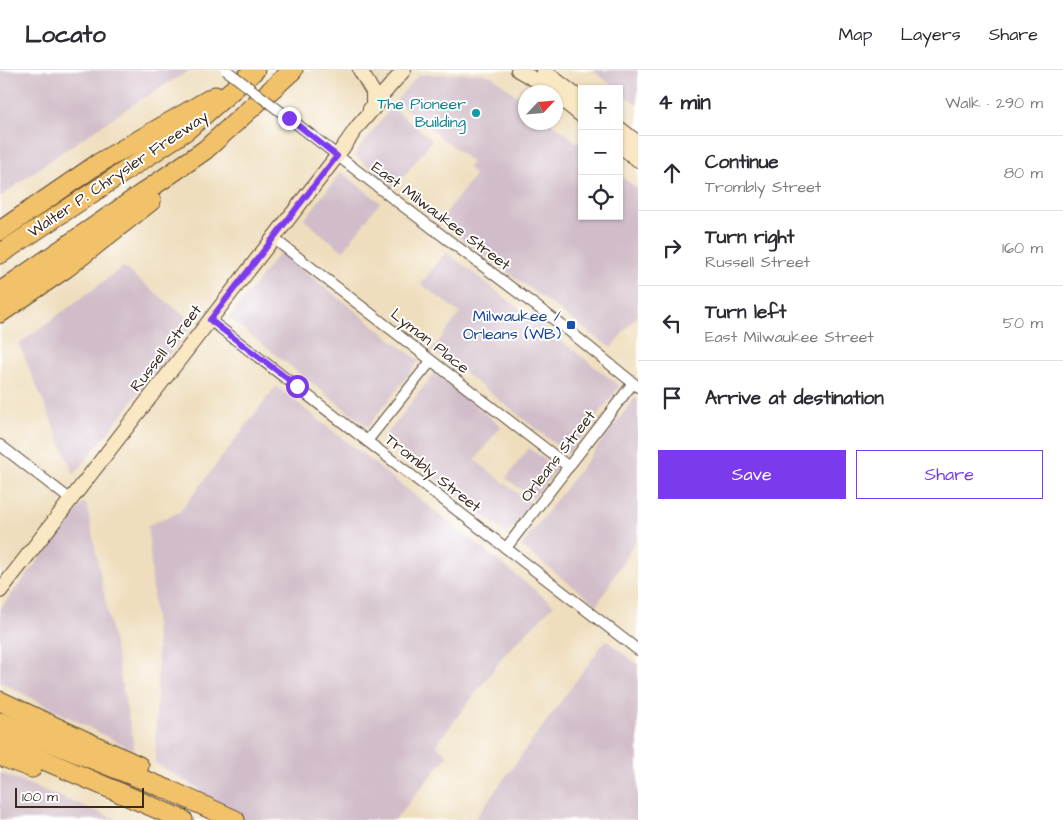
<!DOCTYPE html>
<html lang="en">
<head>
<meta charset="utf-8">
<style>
	body { margin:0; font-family:"Architects Daughter",sans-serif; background:#f7f7f7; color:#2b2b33 }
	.controls { position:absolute; right:15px; top:15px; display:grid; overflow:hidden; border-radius:0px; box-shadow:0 1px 4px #0004 }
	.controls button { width:45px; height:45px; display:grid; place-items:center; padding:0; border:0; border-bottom:1px solid #e1e1e2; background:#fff; color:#2b2b33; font:25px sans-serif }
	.compass { position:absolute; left:518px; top:15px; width:45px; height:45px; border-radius:50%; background:#fff; box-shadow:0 1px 4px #0004; rotate:64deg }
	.scale { position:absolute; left:15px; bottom:12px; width:129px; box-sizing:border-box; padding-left:5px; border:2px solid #3b2a1e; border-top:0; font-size:14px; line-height:18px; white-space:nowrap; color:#3b2a1e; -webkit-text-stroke:4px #fff; paint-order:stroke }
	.stop { position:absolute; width:15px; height:15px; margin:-11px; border:4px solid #7c3aed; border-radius:50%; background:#fff }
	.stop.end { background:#7c3aed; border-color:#fff; box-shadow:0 1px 5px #0008 }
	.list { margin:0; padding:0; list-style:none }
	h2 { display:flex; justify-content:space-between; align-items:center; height:65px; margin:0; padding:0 20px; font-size:21px }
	h2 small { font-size:16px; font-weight:400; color:#7c7c81 }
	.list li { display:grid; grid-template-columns:32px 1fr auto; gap:15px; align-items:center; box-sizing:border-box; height:75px; padding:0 20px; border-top:1px solid #e1e1e2 }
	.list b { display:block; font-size:19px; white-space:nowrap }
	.list p { margin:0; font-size:16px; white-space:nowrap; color:#7c7c81 }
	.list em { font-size:16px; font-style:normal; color:#7c7c81 }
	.actions { display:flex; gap:10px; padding:15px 20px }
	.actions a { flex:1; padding:11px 0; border:1px solid #7c3aed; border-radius:0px; text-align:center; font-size:18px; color:#7c3aed }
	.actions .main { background:#7c3aed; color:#fff }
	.icon { flex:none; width:28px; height:28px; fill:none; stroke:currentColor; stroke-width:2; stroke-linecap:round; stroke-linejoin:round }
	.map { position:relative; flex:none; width:638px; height:750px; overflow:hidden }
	header { display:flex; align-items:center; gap:30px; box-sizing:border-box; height:70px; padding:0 25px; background:#fff; border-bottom:1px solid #e1e1e2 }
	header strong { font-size:24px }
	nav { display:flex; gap:28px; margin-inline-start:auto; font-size:18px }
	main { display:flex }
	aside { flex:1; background:#fff }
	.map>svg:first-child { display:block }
	.industrial { fill:#d1bdc9 }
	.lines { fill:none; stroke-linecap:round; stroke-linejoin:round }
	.street-casing { stroke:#564536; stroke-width:12 }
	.secondary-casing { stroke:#564536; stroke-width:16 }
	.highway-casing { stroke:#564536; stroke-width:21 }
	.street { stroke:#fff; stroke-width:10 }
	.secondary { stroke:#fae7c3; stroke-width:14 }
	.highway { stroke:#f2c26a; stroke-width:19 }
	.street-bridge-casing { stroke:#564536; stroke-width:12; stroke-linecap:butt }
	.street-bridge { stroke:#fff; stroke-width:10 }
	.route { stroke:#7c3aed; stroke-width:6 }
	.culture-dot { fill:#0f9aa8; stroke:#fff; stroke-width:2 }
	.transit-dot { fill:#1a4fb4; stroke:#fff; stroke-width:2 }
	.labels { text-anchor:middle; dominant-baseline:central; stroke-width:4; stroke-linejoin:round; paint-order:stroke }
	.culture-label { font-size:16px; fill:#0d838f; stroke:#fff; text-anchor:end }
	.street-label { font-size:16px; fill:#3b2a1e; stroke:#fff }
	.transit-label { font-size:16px; fill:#164399; stroke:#fff; text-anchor:end }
</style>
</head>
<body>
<header>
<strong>Locato</strong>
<nav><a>Map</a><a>Layers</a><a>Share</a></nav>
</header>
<main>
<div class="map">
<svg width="638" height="750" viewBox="0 0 638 750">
	<rect width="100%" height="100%" fill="#fff"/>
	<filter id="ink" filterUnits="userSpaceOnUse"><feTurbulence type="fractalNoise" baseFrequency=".02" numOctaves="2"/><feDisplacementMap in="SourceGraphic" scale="10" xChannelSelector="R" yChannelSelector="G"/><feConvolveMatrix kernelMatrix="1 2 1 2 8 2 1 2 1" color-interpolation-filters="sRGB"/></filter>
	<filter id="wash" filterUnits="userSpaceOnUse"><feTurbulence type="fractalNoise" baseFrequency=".0096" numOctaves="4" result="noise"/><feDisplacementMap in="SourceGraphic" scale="20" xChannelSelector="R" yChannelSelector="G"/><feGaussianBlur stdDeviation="1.12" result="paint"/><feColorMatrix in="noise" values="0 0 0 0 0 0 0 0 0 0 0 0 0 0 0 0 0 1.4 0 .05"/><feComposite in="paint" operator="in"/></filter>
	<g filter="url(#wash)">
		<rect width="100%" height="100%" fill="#efdebd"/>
		<g class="industrial">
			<path d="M 0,0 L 190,0 L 135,33 L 49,91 L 0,127 Z"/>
			<path d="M 592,0 L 638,0 L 638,35 L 619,21 L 619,19 L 617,19 Z"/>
			<path d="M 482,3 L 492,6 L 525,32 L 526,52 L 552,53 L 582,76 L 582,146 L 619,146 L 619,105 L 638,119 L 638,244 L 611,278 L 439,152 L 475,105 L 468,98 L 472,92 L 396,31 L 418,5 Z"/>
			<path d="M 392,37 L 432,70 L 395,118 L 354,85 Z"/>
			<path d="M 341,102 L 380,132 L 343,181 L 304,150 Z"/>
			<path d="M 280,182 L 419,291 L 368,357 L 229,248 Z"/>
			<path d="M 446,182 L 620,316 L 568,384 L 447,289 L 431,282 L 460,243 L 421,214 Z"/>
			<path d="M 123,197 L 194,253 L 74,405 L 19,274 Z"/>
			<path d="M 434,303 L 501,356 L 475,390 L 530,433 L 507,464 L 384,368 Z"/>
			<path d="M 276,316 L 554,535 L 506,583 L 436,675 L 448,685 L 395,750 L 207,750 L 198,744 L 199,719 L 155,693 L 158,590 L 148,455 L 180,442 Z"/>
			<path d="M 636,327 L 638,329 L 638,467 L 597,535 L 521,476 Z"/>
			<path d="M 529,378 L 557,399 L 533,429 L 506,408 Z"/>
			<path d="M 84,432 L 87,436 L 135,681 L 0,612 L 0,539 Z"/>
			<path d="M 606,570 L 638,595 L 638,750 L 474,750 Z"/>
			<path d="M 0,703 L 119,750 L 0,750 Z"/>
		</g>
	</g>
	<g filter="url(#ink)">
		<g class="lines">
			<defs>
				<g id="street">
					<path d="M 289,48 L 391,127 L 568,260 L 638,317"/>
					<path d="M 273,168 L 569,397"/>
					<path d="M 210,250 L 638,580"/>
					<path d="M 367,371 L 431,291"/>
					<path d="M 0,375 L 71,430"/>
					<path d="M 506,478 L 633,313"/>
				</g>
				<g id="secondary">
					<path d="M 360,0 L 373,22 L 373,34"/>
					<path d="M 518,0 L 539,12 L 552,22"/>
					<path d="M 543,0 L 582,30"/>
					<path d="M 556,25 L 582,46"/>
					<path d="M 370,39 L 404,0"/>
					<path d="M 619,58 L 638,73"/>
					<path d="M 619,75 L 638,90"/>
					<path d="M 0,521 L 337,86 L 358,56 L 378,33"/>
				</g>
				<g id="highway">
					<path d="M 0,161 L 99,93 L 215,26"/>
					<path d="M 0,184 L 187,60 L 255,0"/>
					<path d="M 0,222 L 205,80 L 293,0"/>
					<path d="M 0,243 L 66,198 L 151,131"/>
					<path d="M 0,631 L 139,696"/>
					<path d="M 0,652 L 169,720 L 235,750"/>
					<path d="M 0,671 L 183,750"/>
					<path d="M 0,686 L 32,698"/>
				</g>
			</defs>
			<use href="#street" class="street-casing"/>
			<use href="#secondary" class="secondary-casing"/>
			<use href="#highway" class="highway-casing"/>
			<use href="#street" class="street"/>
			<use href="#secondary" class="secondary"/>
			<use href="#highway" class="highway"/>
			<defs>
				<path id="street-bridge" d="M 226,0 L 289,48"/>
			</defs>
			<use href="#street-bridge" class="street-bridge-casing"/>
			<use href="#street-bridge" class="street-bridge"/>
		</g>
	</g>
	<g class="lines" filter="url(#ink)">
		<path class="route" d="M 289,48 L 337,86 L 210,250 L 297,316"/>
	</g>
	<circle class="culture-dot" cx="476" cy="43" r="5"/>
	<rect class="transit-dot" x="566" y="250" width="10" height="10" rx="2.5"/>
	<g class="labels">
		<g class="culture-label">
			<text x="466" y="34">The Pioneer<tspan x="466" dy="18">Building</tspan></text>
		</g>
		<g class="street-label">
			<text transform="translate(118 104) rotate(-34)">Walter P. Chrysler Freeway</text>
			<text transform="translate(441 146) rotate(37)">East Milwaukee Street</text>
			<text transform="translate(430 271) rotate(38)">Lyman Place</text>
			<text transform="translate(166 278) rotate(-52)">Russell Street</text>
			<text transform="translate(558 386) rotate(-52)">Orleans Street</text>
			<text transform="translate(433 403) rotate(38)">Trombly Street</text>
		</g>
		<g class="transit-label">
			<text x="561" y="246">Milwaukee /<tspan x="561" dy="18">Orleans (WB)</tspan></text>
		</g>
	</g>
</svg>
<div class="controls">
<button>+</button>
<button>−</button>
<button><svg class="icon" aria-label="locate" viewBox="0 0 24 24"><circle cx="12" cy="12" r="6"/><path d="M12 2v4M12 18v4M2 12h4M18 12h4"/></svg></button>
</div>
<svg class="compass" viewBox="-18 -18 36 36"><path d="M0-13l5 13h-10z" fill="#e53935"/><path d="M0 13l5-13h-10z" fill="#7c7c81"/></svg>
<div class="scale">100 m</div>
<div class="stop" style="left:297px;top:316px"></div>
<div class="stop end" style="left:289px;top:48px"></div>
</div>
<aside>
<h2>4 min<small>Walk · 290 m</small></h2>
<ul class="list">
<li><svg class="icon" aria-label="ahead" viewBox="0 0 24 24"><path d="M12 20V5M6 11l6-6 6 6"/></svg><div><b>Continue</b><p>Trombly Street</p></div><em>80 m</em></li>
<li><svg class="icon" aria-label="right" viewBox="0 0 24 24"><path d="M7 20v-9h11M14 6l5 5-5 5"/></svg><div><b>Turn right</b><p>Russell Street</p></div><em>160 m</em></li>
<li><svg class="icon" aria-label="left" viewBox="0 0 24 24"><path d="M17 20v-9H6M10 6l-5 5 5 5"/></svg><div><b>Turn left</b><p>East Milwaukee Street</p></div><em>50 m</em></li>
<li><svg class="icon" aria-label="arrive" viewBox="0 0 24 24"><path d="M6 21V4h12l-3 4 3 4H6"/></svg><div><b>Arrive at destination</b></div></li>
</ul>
<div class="actions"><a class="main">Save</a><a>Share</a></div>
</aside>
</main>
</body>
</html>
